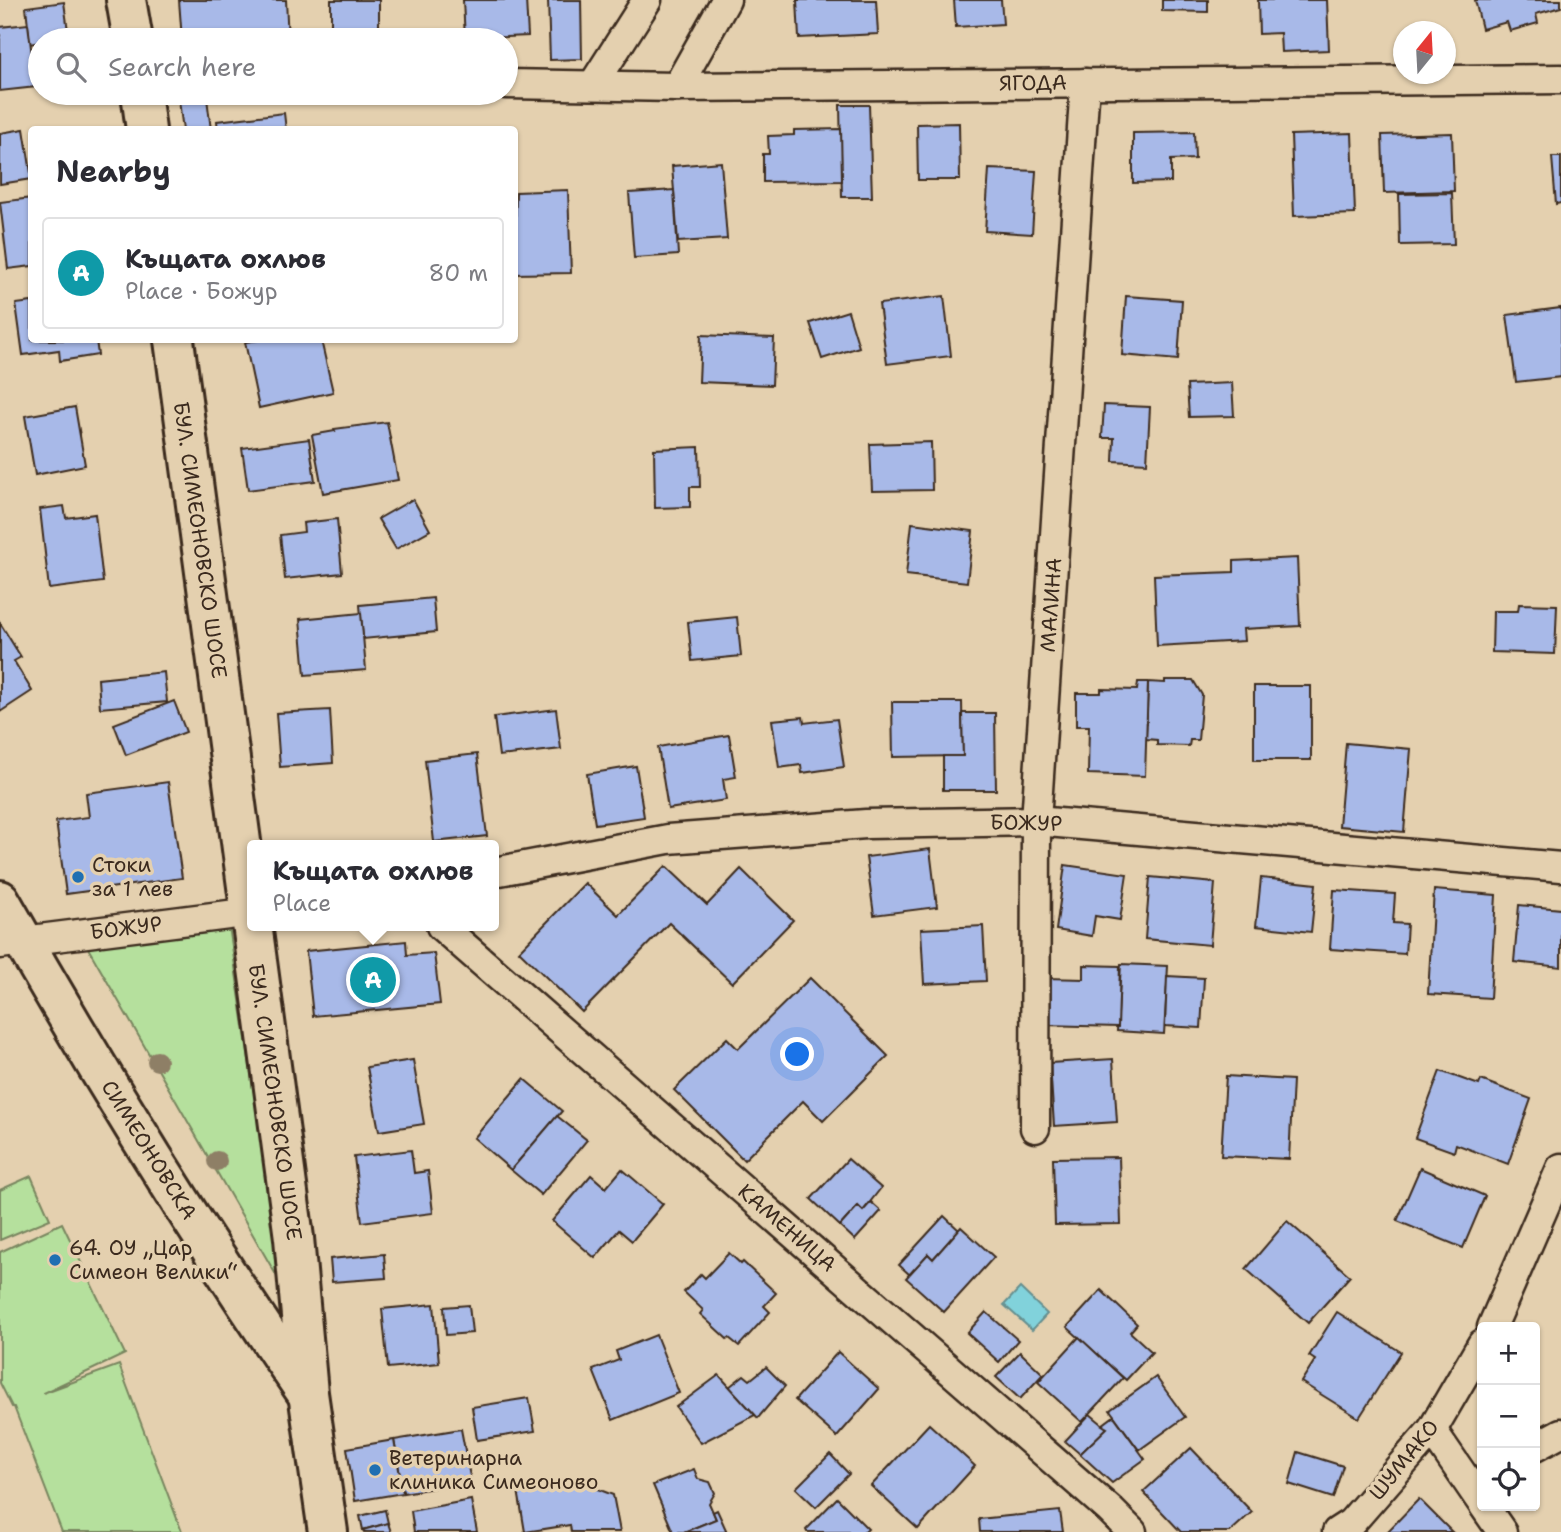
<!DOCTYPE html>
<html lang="en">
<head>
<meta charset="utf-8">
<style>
	body { margin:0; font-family:"Shantell Sans",sans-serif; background:#f2f2f3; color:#2b2b33 }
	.controls { position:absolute; right:21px; bottom:21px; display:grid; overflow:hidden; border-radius:7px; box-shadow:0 2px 5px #0004 }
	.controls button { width:63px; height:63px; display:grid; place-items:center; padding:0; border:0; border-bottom:2px solid #e1e1e2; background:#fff; color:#2b2b33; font:35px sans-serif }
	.compass { position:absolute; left:1393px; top:21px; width:63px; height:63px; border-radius:50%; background:#fff; box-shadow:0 2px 5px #0004; rotate:18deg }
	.you { position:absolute; left:798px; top:1055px; width:24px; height:24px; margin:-18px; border:5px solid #fff; border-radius:50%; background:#1a73e8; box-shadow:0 0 0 10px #1a73e833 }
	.badge { display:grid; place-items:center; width:46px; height:46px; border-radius:50%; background:#7c3aed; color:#fff; font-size:23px; font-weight:700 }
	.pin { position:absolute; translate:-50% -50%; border:4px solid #fff; box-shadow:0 2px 7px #0006 }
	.popup { position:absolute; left:247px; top:840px; width:252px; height:91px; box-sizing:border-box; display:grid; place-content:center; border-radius:7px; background:#fff; filter:drop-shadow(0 2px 5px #0005); font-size:23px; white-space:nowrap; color:#7c7c81 }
	.popup b { font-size:26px; color:#2b2b33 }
	.popup::after { content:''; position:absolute; left:50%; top:100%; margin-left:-14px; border:14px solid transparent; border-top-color:#fff }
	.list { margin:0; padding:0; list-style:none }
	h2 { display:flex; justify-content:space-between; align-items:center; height:91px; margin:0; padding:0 28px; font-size:30px }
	h2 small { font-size:23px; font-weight:400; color:#7c7c81 }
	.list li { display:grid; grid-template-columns:46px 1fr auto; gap:21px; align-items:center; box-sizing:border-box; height:112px; margin:0 14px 14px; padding:0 14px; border:2px solid #e1e1e2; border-radius:7px }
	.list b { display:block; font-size:26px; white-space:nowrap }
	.list p { margin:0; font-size:23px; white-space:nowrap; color:#7c7c81 }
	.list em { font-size:23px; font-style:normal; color:#7c7c81 }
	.icon { flex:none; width:38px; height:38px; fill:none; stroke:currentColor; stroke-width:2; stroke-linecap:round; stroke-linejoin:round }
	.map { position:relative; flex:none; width:1561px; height:1532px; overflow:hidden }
	.search { position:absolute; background:#fff; box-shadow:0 2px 5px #0004; left:28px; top:28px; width:490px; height:77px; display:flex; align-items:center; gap:18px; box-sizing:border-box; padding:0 24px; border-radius:38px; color:#7c7c81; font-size:26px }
	.panel { position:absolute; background:#fff; box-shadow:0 2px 5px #0004; left:28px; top:126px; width:490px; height:217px; border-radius:7px }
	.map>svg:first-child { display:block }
	.green { fill:#b5e09d; stroke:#78855e; stroke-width:2 }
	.water { fill:#81d2db; stroke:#658f8f; stroke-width:2 }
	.building { fill:#a8b9e8; stroke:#3b2a1e; stroke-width:2 }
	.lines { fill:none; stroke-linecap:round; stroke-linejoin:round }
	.street-casing { stroke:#3b2a1e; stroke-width:33 }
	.secondary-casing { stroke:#3b2a1e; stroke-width:44 }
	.street { stroke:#e4d0af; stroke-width:28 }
	.secondary { stroke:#e4d0af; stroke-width:38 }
	.tree { fill:#8e7f66 }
	.poi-dot { fill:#1f6fb2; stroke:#e4d0af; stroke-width:2.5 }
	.labels { text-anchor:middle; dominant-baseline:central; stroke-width:7; stroke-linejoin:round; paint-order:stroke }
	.street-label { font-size:21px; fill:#3b2a1e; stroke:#e4d0af }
	.poi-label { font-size:21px; fill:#3b2a1e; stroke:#e4d0af; text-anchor:start }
</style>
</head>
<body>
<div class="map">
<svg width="1561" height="1532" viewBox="0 0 1561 1532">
	<rect width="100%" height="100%" fill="#e4d0af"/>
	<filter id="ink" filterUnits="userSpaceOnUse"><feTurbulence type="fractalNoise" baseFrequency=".0143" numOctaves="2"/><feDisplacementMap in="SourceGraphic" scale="14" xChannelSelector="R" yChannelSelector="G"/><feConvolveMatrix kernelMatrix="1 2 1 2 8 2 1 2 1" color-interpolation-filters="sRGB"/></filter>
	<g filter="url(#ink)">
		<g class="green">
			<path d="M 229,926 L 283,1287 L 88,948 Z"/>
			<path d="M 31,1176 L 50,1219 L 0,1240 L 0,1190 Z"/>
			<path d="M 62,1223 L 125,1354 L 43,1393 L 119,1365 L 182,1532 L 62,1532 L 14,1407 L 12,1407 L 0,1383 L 0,1252 Z"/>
		</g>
		<path class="water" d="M 1020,1288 L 1047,1314 L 1032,1330 L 1004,1305 Z"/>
		<g class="building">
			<path d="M 179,0 L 286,0 L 288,40 L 182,40 Z"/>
			<rect x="331" y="0" width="48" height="40"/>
			<path d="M 463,0 L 526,0 L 528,36 L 465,39 Z"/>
			<path d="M 548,0 L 581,0 L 582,59 L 550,60 Z"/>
			<path d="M 797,0 L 876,0 L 878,34 L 799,38 Z"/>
			<path d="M 954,0 L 1001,0 L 1003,24 L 956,27 Z"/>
			<path d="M 1162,0 L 1208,0 L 1208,12 L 1162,11 Z"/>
			<path d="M 1258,0 L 1327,0 L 1329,50 L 1281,52 L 1280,33 L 1259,34 Z"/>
			<path d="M 1475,0 L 1561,0 L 1561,7 L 1536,14 L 1538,23 L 1510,31 L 1507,22 L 1482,29 Z"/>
			<path d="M 64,2 L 69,38 L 40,40 L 40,42 L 30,44 L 26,7 Z"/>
			<path d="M 28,24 L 36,87 L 0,91 L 0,27 Z"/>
			<path d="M 207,98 L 211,130 L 183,130 L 179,101 Z"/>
			<path d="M 840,105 L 869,105 L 872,197 L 842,197 Z"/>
			<path d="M 284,113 L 286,130 L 218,130 L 217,121 Z"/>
			<path d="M 959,123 L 960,180 L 918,180 L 917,124 Z"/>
			<path d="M 24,129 L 32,179 L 0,184 L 0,133 Z"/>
			<path d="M 841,129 L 842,181 L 763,182 L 763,154 L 769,154 L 768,136 L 794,135 L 794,130 Z"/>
			<path d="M 1194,132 L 1195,159 L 1171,160 L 1171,182 L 1133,183 L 1133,133 Z"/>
			<path d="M 1352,133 L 1355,214 L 1294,216 L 1291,135 Z"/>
			<path d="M 1452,133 L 1454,191 L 1384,193 L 1382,135 Z"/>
			<path d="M 1552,157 L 1561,157 L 1561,203 L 1556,204 Z"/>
			<path d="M 721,162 L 727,239 L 678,242 L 672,166 Z"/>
			<path d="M 989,169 L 1036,171 L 1032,234 L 985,231 Z"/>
			<path d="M 568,190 L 571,273 L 514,274 L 516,192 Z"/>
			<path d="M 674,190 L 678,255 L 634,258 L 629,193 Z"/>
			<path d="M 1452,193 L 1454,244 L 1400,245 L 1399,194 Z"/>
			<path d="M 32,198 L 32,266 L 8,269 L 0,202 Z"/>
			<path d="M 944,296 L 951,356 L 887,364 L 879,304 Z"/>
			<path d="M 1126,296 L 1182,300 L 1178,360 L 1122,355 Z"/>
			<path d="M 32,302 L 32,340 L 96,340 L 98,355 L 60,361 L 59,350 L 23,355 L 16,304 Z"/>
			<path d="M 1561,308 L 1561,377 L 1516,382 L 1507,315 Z"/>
			<path d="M 848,311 L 859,347 L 822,359 L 810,323 Z"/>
			<path d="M 701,335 L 774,338 L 772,385 L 699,382 Z"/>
			<path d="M 259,340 L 321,340 L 333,392 L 259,408 L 245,342 Z"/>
			<path d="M 1232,383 L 1234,416 L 1189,417 L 1187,385 Z"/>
			<path d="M 1104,405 L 1150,407 L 1147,463 L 1113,461 L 1114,438 L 1102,438 Z"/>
			<path d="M 75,407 L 85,465 L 35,475 L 25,416 Z"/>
			<path d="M 387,422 L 398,480 L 323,493 L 312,435 L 335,431 L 334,429 Z"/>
			<path d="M 309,439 L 315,481 L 248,490 L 242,448 Z"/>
			<path d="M 931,442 L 932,490 L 872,491 L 870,444 Z"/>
			<path d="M 699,447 L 700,487 L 690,487 L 690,507 L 655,508 L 654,449 Z"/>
			<path d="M 413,499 L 430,530 L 396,549 L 378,519 Z"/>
			<path d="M 64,506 L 66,518 L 95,514 L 103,582 L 49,589 L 40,509 Z"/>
			<path d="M 337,519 L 342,573 L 285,579 L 280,535 L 304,532 L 303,523 Z"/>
			<path d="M 912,523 L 973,531 L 967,582 L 906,575 Z"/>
			<path d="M 1297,558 L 1300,626 L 1243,629 L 1244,641 L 1157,646 L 1154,575 L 1234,572 L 1234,561 Z"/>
			<path d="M 433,598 L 436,632 L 363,639 L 360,605 Z"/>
			<path d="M 1519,604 L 1557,605 L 1555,654 L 1492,652 L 1493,611 L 1518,611 Z"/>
			<path d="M 361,613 L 366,670 L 305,675 L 300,619 Z"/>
			<path d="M 737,617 L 741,656 L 692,661 L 688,622 Z"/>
			<path d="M 0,623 L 21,657 L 14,661 L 32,691 L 0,712 Z"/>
			<path d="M 164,672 L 167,702 L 100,708 L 98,679 Z"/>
			<path d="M 1165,680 L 1193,680 L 1202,695 L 1198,740 L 1190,740 L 1189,746 L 1157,745 L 1157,740 L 1146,739 L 1148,682 L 1165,683 Z"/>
			<path d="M 1138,682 L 1148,682 L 1145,776 L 1088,774 L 1089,726 L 1076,726 L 1076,693 L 1101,693 L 1101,689 L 1137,690 Z"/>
			<rect x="1254" y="686" width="57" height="74"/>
			<path d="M 174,701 L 186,732 L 126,755 L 114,724 Z"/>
			<path d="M 892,702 L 962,702 L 963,756 L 893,757 Z"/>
			<path d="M 556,709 L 561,749 L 499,756 L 494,717 Z"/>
			<path d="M 330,710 L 333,763 L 280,767 L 276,713 Z"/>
			<path d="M 962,713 L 995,713 L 996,790 L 943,790 L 943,756 L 963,756 Z"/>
			<path d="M 803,717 L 804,723 L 837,719 L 844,767 L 802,773 L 801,765 L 779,768 L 772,720 Z"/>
			<path d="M 729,735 L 736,777 L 723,779 L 726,800 L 668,809 L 658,747 Z"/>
			<path d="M 1346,743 L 1411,749 L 1404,832 L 1339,826 Z"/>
			<path d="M 477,754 L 487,836 L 434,842 L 425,760 Z"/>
			<path d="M 636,766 L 644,817 L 595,824 L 587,774 Z"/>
			<path d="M 168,782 L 182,878 L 66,894 L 56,821 L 89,817 L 86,793 Z"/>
			<path d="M 930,849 L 937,907 L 874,915 L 866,857 Z"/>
			<path d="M 1065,865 L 1127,874 L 1120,920 L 1095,916 L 1092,936 L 1056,930 Z"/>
			<path d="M 666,866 L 707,905 L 741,869 L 793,920 L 732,983 L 669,923 L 582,1012 L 519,951 L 585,883 L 618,915 Z"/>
			<path d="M 1150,877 L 1215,883 L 1210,945 L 1145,939 Z"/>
			<path d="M 1261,878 L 1316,884 L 1311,932 L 1256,926 Z"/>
			<path d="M 1334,890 L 1395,894 L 1393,923 L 1407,924 L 1405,954 L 1330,949 Z"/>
			<path d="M 1434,890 L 1496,895 L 1490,998 L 1428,994 Z"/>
			<path d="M 1519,905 L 1561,909 L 1561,967 L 1514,962 Z"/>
			<path d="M 983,926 L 986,981 L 924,984 L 921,929 Z"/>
			<path d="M 406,941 L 407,955 L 434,953 L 440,1004 L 313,1016 L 306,951 Z"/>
			<path d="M 1121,964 L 1168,966 L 1164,1034 L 1117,1031 Z"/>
			<path d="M 1084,965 L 1120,966 L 1118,1027 L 1045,1025 L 1046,978 L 1084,979 Z"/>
			<path d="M 1167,976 L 1204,978 L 1201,1028 L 1165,1026 Z"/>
			<path d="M 810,978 L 888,1056 L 823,1121 L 803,1101 L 744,1160 L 674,1090 L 727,1038 L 738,1049 Z"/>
			<path d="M 1113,1059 L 1117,1122 L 1054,1126 L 1050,1063 Z"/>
			<path d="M 413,1060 L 424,1124 L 379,1131 L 367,1067 Z"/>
			<path d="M 1440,1071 L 1479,1085 L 1481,1080 L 1531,1099 L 1508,1164 L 1456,1144 L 1454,1152 L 1415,1138 Z"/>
			<path d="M 1226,1076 L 1293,1080 L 1289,1159 L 1221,1156 Z"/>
			<path d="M 524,1079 L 562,1111 L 511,1170 L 474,1138 Z"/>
			<path d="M 557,1116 L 587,1140 L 541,1195 L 511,1170 Z"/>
			<path d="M 411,1150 L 414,1173 L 428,1171 L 433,1213 L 362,1222 L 354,1157 Z"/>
			<path d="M 1119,1157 L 1121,1224 L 1055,1225 L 1053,1158 Z"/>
			<path d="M 848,1159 L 881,1188 L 863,1211 L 858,1206 L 840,1226 L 811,1199 Z"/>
			<path d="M 1420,1168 L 1485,1196 L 1463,1248 L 1397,1221 Z"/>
			<path d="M 622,1169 L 663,1204 L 632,1241 L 619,1230 L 595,1258 L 552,1221 L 591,1175 L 606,1188 Z"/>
			<path d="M 871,1202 L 881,1211 L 855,1240 L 840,1226 L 858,1206 L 863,1211 Z"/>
			<path d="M 944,1216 L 959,1230 L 933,1259 L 928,1254 L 910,1275 L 899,1265 Z"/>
			<path d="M 1287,1221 L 1350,1276 L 1308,1323 L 1246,1269 Z"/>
			<path d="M 961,1227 L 994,1257 L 944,1312 L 906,1278 L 928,1254 L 933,1259 Z"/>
			<path d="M 729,1253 L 741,1264 L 743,1262 L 776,1293 L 764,1306 L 770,1312 L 739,1346 L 729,1338 L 727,1339 L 700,1314 L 703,1310 L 684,1292 L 701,1274 L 705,1278 Z"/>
			<path d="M 384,1254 L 386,1278 L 332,1282 L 330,1259 Z"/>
			<path d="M 1101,1290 L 1137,1324 L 1130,1332 L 1152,1352 L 1126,1380 L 1067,1327 Z"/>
			<path d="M 434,1304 L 439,1363 L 388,1368 L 382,1309 Z"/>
			<path d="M 469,1305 L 472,1333 L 446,1335 L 444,1307 Z"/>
			<path d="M 986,1312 L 1018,1340 L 999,1362 L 967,1333 Z"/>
			<path d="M 1337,1312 L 1401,1352 L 1359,1418 L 1301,1382 L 1315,1360 L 1309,1356 Z"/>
			<path d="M 656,1335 L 679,1393 L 613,1420 L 593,1370 L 619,1360 L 616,1351 Z"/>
			<path d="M 1079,1337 L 1123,1378 L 1082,1422 L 1038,1382 Z"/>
			<path d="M 838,1352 L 879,1389 L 837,1437 L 795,1400 Z"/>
			<path d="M 1020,1352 L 1043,1374 L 1020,1399 L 996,1377 Z"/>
			<path d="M 766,1367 L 785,1386 L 758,1418 L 729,1387 L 744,1375 L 750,1380 Z"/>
			<path d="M 719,1375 L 755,1415 L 701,1443 L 676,1407 Z"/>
			<path d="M 1156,1377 L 1185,1417 L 1139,1450 L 1110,1410 Z"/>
			<path d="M 529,1398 L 535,1431 L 477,1440 L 472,1407 Z"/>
			<path d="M 1090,1414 L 1107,1428 L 1080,1454 L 1065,1441 Z"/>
			<path d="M 1114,1416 L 1145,1459 L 1112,1483 L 1080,1454 L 1107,1428 L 1102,1425 Z"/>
			<path d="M 929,1424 L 975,1466 L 918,1529 L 871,1486 Z"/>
			<path d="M 461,1429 L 471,1482 L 403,1493 L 394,1440 Z"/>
			<path d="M 394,1440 L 403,1493 L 355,1501 L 347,1448 Z"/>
			<path d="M 1191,1448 L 1252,1512 L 1230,1532 L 1181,1532 L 1143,1492 Z"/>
			<path d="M 1298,1452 L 1343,1466 L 1333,1498 L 1289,1484 Z"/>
			<path d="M 830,1454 L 849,1474 L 816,1507 L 796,1488 Z"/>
			<path d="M 694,1469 L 698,1479 L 710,1482 L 715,1493 L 709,1503 L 716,1519 L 684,1532 L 673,1532 L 653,1485 Z"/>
			<path d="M 577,1481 L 613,1495 L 620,1532 L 571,1532 L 570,1525 L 525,1532 L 518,1490 Z"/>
			<path d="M 837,1498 L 868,1529 L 865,1532 L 807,1532 L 806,1530 Z"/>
			<path d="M 1419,1499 L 1452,1532 L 1387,1532 Z"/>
			<path d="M 471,1500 L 477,1532 L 414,1532 L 411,1511 Z"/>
			<path d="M 385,1510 L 388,1523 L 363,1530 L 360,1516 Z"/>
			<path d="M 717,1510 L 727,1532 L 684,1532 L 716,1519 L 713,1512 Z"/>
			<path d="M 1060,1511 L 1063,1532 L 980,1532 L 979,1519 Z"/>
			<path d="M 388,1523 L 391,1532 L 364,1532 L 363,1530 Z"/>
		</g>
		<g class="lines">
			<defs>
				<g id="street">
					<path d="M 506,84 L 677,87 L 1561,79"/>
					<path d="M 593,85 L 647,0"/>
					<path d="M 677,87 L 726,0"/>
					<path d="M 494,872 L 668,839 L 866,824 L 1036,821 L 1561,867"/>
					<path d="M 441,926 L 1110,1510 L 1132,1532"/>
					<path d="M 0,944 L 252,912"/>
					<path d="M 1035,1128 L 1036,821 L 1085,83"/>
					<path d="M 1492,1327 L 1561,1168"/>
					<path d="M 1432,1430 L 1482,1503"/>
					<path d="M 1535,1447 L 1561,1433"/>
					<path d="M 1484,1506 L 1502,1532"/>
					<path d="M 1337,1532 L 1351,1523 L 1432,1430 L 1482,1344"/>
				</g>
				<g id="secondary">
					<path d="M 126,0 L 133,40"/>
					<path d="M 141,93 L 146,130"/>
					<path d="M 174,340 L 294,1238 L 308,1393 L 328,1532"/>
					<path d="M 0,900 C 95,1068 197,1233 306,1392"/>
				</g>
			</defs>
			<use href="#street" class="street-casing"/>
			<use href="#secondary" class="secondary-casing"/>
			<use href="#street" class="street"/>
			<use href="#secondary" class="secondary"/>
		</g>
		<g class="tree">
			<circle cx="157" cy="1061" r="10"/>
			<circle cx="217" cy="1161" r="10"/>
		</g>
	</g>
	<g class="poi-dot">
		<circle cx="78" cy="877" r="7"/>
		<circle cx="55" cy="1260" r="7"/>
		<circle cx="375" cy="1470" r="7"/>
	</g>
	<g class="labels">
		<g class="street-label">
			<text transform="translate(1033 83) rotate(-1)">ЯГОДА</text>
			<text transform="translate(200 540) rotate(82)">БУЛ. СИМЕОНОВСКО ШОСЕ</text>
			<text transform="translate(1051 605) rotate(-86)">МАЛИНА</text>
			<text transform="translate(1026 823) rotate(1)">БОЖУР</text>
			<text transform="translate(126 928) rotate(-7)">БОЖУР</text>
			<text transform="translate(275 1102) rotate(82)">БУЛ. СИМЕОНОВСКО ШОСЕ</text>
			<text transform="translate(149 1150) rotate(58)">СИМЕОНОВСКА</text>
			<text transform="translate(787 1228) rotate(41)">КАМЕНИЦА</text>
			<text transform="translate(1404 1460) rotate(-51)">ШУМАКО</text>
		</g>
		<g class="poi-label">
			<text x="92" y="865">Стоки<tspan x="92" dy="24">за 1 лев</tspan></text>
			<text x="69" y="1248">64. ОУ „Цар<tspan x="69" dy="24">Симеон Велики“</tspan></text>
			<text x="389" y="1458">Ветеринарна<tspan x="389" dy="24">клиника Симеоново</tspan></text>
		</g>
	</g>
</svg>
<div class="controls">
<button>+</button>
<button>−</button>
<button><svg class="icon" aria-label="locate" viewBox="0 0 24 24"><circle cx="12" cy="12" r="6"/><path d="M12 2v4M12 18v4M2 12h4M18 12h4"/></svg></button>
</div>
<svg class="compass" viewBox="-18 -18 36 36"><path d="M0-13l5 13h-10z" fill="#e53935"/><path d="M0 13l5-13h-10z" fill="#7c7c81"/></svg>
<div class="you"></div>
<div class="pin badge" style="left:373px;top:980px;background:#0f9aa8">A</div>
<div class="popup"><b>Къщата охлюв</b>Place</div>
<div class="search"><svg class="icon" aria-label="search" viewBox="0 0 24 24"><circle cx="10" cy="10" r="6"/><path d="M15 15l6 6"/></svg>Search here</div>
<section class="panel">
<h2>Nearby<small></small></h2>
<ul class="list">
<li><span class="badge" style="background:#0f9aa8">A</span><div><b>Къщата охлюв</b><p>Place · Божур</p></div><em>80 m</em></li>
</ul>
</section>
</div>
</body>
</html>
